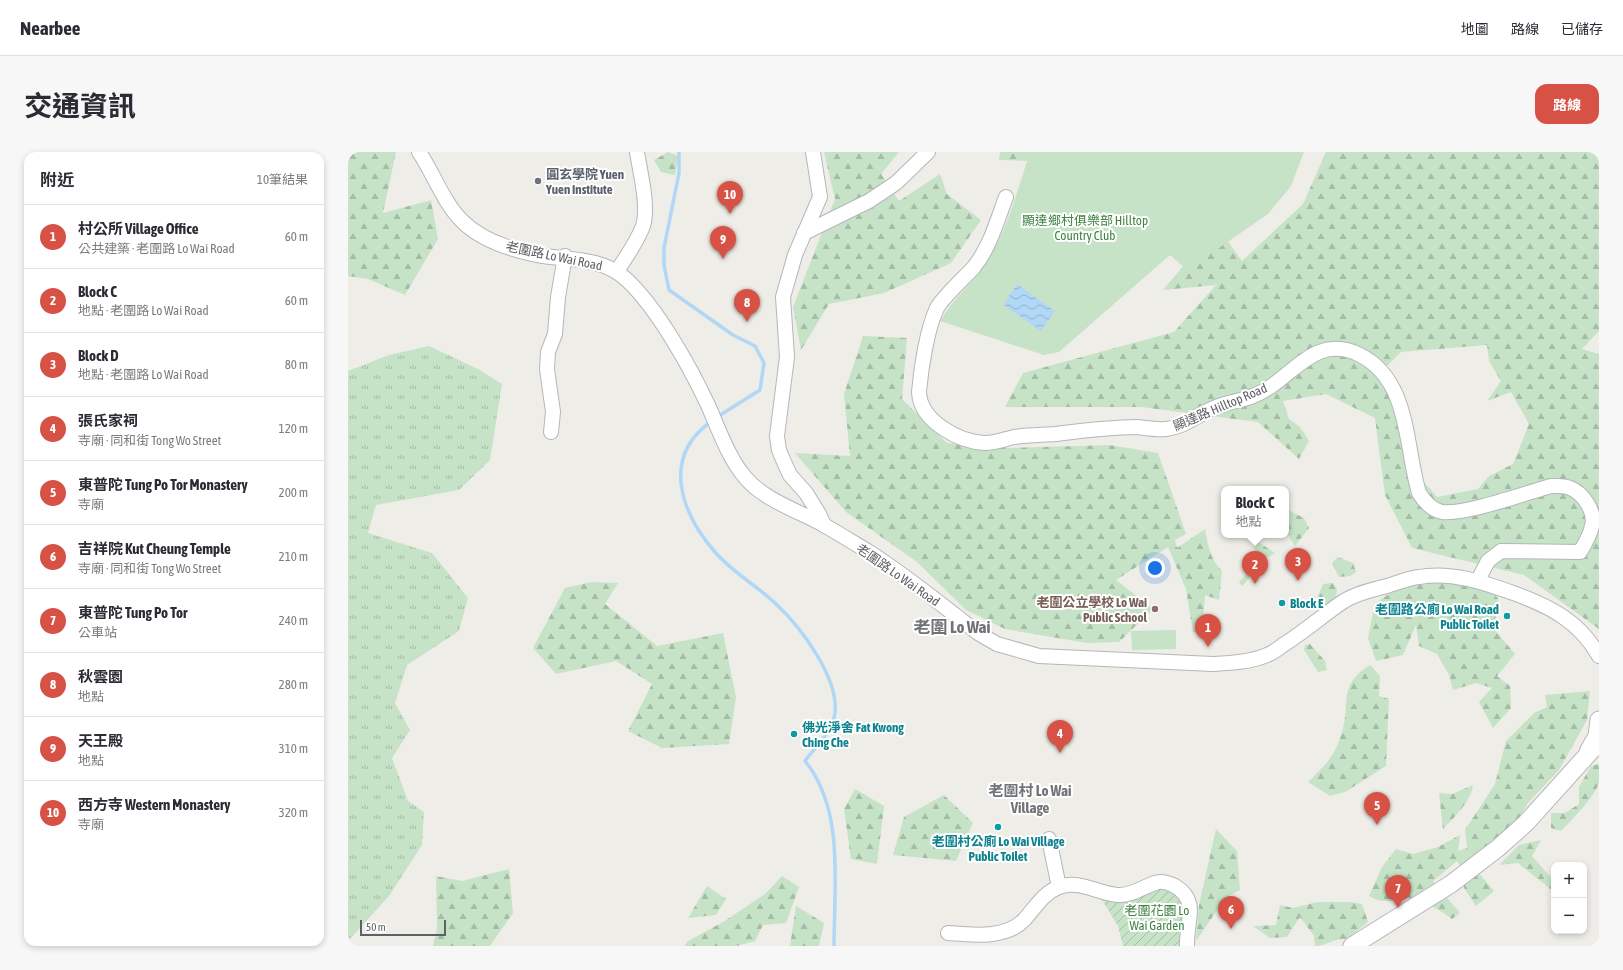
<!DOCTYPE html>
<html lang="zh-TW">
<head>
<meta charset="utf-8">
<style>
	body { margin:0; font-family:"Asap Condensed","Noto Sans TC",sans-serif; background:#f7f7f7; color:#2b2b33 }
	.controls { position:absolute; right:12px; bottom:12px; display:grid; overflow:hidden; border-radius:8px; box-shadow:0 2px 6px #0003 }
	.controls button { width:36px; height:36px; display:grid; place-items:center; padding:0; border:0; border-bottom:1px solid #e1e1e2; background:#fff; color:#2b2b33; font:20px sans-serif }
	.scale { position:absolute; left:12px; bottom:10px; width:86px; box-sizing:border-box; padding-left:4px; border:2px solid #5e6165; border-top:0; font-size:11px; line-height:14px; white-space:nowrap; color:#5e6165; -webkit-text-stroke:3px #fff; paint-order:stroke }
	.you { position:absolute; left:807px; top:416px; width:14px; height:14px; margin:-10px; border:3px solid #fff; border-radius:50%; background:#1a73e8; box-shadow:0 0 0 6px #1a73e833 }
	.badge { display:grid; place-items:center; width:26px; height:26px; border-radius:50%; background:#d75245; color:#fff; font-size:13px; font-weight:700 }
	.pin { position:absolute; translate:-50% -33px; filter:drop-shadow(0 1px 2px #0008) }
	.pin::after { content:''; position:absolute; top:21px; width:14px; height:12px; background:inherit; clip-path:polygon(0 0,100% 0,50% 100%) }
	.popup { position:absolute; left:873px; top:334px; width:68px; height:52px; box-sizing:border-box; display:grid; place-content:center; border-radius:8px; background:#fff; filter:drop-shadow(0 1px 3px #0005); font-size:13px; white-space:nowrap; color:#7c7c81 }
	.popup b { font-size:15px; color:#2b2b33 }
	.popup::after { content:''; position:absolute; left:50%; top:100%; margin-left:-8px; border:8px solid transparent; border-top-color:#fff }
	.list { margin:0; padding:0; list-style:none }
	h2 { display:flex; justify-content:space-between; align-items:center; height:52px; margin:0; padding:0 16px; font-size:17px }
	h2 small { font-size:13px; font-weight:400; color:#7c7c81 }
	.list li { display:grid; grid-template-columns:26px 1fr auto; gap:12px; align-items:center; box-sizing:border-box; height:64px; padding:0 16px; border-top:1px solid #e1e1e2 }
	.list b { display:block; font-size:15px; white-space:nowrap }
	.list p { margin:0; font-size:13px; white-space:nowrap; color:#7c7c81 }
	.list em { font-size:13px; font-style:normal; color:#7c7c81 }
	.map { position:relative; flex:none; width:1251px; height:794px; overflow:hidden; border-radius:12px }
	header { display:flex; align-items:center; gap:24px; box-sizing:border-box; height:56px; padding:0 20px; background:#fff; border-bottom:1px solid #e1e1e2 }
	header strong { font-size:19px }
	nav { display:flex; gap:22px; margin-inline-start:auto; font-size:14px }
	.intro { display:flex; align-items:center; justify-content:space-between; box-sizing:border-box; height:96px; padding:0 24px }
	h1 { margin:0; font-size:28px }
	.button { padding:10px 18px; border-radius:12px; background:#d75245; color:#fff; font-size:14px; font-weight:700 }
	main { display:flex; gap:24px; padding:0 24px }
	aside { flex:1; background:#fff; border-radius:12px; box-shadow:0 2px 6px #0003 }
	.map>svg:first-child { display:block }
	.grass { fill:url(#grass-tufts) }
	.forest { fill:url(#forest-firs); fill-rule:evenodd }
	.park { fill:#c6e3c7 }
	.garden { fill:url(#garden-furrows) }
	.water { fill:url(#water-waves) }
	.lines { fill:none; stroke-linecap:round; stroke-linejoin:round }
	.stream { stroke:#b0d7f6; stroke-width:3.5 }
	.minor-casing { stroke:#b4b6ba; stroke-width:16 }
	.tertiary-casing { stroke:#b4b6ba; stroke-width:19 }
	.minor { stroke:#fff; stroke-width:14 }
	.tertiary { stroke:#fff; stroke-width:17 }
	.worship-dot { fill:#6b7280; stroke:#fff; stroke-width:1.5 }
	.culture-dot { fill:#0f9aa8; stroke:#fff; stroke-width:1.5 }
	.education-dot { fill:#8d6e63; stroke:#fff; stroke-width:1.5 }
	.labels { text-anchor:middle; dominant-baseline:central; stroke-width:4; stroke-linejoin:round; paint-order:stroke }
	.worship-label { font-size:13px; font-weight:bold; fill:#5b616d; stroke:#fff; text-anchor:start }
	.park-label { font-size:13px; fill:#408344; stroke:#fff }
	.street-label { font-size:13px; fill:#5e6165; stroke:#fff }
	.education-label { font-size:13px; font-weight:bold; fill:#785e54; stroke:#fff; text-anchor:end }
	.culture-label { font-size:13px; font-weight:bold; fill:#0d838f; stroke:#fff; text-anchor:start }
	.quarter-label { font-size:15px; font-weight:bold; fill:#707377; stroke:#fff }
	.district-label { font-size:17px; font-weight:bold; fill:#707377; stroke:#fff }
</style>
</head>
<body>
<header>
<strong>Nearbee</strong>
<nav><a>地圖</a><a>路線</a><a>已儲存</a></nav>
</header>
<div class="intro"><h1>交通資訊</h1><a class="button">路線</a></div>
<main>
<aside>
<h2>附近<small>10筆結果</small></h2>
<ul class="list">
<li><span class="badge">1</span><div><b>村公所 Village Office</b><p>公共建築 · 老圍路 Lo Wai Road</p></div><em>60 m</em></li>
<li><span class="badge">2</span><div><b>Block C</b><p>地點 · 老圍路 Lo Wai Road</p></div><em>60 m</em></li>
<li><span class="badge">3</span><div><b>Block D</b><p>地點 · 老圍路 Lo Wai Road</p></div><em>80 m</em></li>
<li><span class="badge">4</span><div><b>張氏家祠</b><p>寺廟 · 同和街 Tong Wo Street</p></div><em>120 m</em></li>
<li><span class="badge">5</span><div><b>東普陀 Tung Po Tor Monastery</b><p>寺廟</p></div><em>200 m</em></li>
<li><span class="badge">6</span><div><b>吉祥院 Kut Cheung Temple</b><p>寺廟 · 同和街 Tong Wo Street</p></div><em>210 m</em></li>
<li><span class="badge">7</span><div><b>東普陀 Tung Po Tor</b><p>公車站</p></div><em>240 m</em></li>
<li><span class="badge">8</span><div><b>秋雲園</b><p>地點</p></div><em>280 m</em></li>
<li><span class="badge">9</span><div><b>天王殿</b><p>地點</p></div><em>310 m</em></li>
<li><span class="badge">10</span><div><b>西方寺 Western Monastery</b><p>寺廟</p></div><em>320 m</em></li>
</ul>
</aside>
<div class="map">
<svg width="1251" height="794" viewBox="0 0 1251 794">
	<defs>
		<pattern id="grass-tufts" width="24" height="20" patternUnits="userSpaceOnUse"><rect width="24" height="20" fill="#c6e3c7"/><path d="M3 7l-1-3M5 7V3M7 7l1-3M15 17l-1-3M17 17v-4M19 17l1-3" fill="none" stroke="#a4bba5"/></pattern>
		<pattern id="forest-firs" width="22" height="20" patternUnits="userSpaceOnUse"><rect width="22" height="20" fill="#c6e3c7"/><path d="M5 1l3.5 6h-7zM16 11l3.5 6h-7z" fill="#a4bba5"/></pattern>
		<pattern id="garden-furrows" width="10" height="10" patternUnits="userSpaceOnUse"><rect width="10" height="10" fill="#c6e3c7"/><path d="M-1 1l2-2M0 10L10 0M9 11l2-2" fill="none" stroke="#a4bba5"/></pattern>
		<pattern id="water-waves" width="16" height="10" patternUnits="userSpaceOnUse"><rect width="16" height="10" fill="#b0d7f6"/><path d="M0 5q4-4 8 0t8 0" fill="none" stroke="#92b2cb"/></pattern>
	</defs>
	<rect width="100%" height="100%" fill="#efede7"/>
	<path class="grass" d="M 81,194 L 130,217 L 154,232 L 142,308 L 111,338 L 28,353 L 20,381 L 84,401 L 120,446 L 111,479 L 59,513 L 47,551 L 62,578 L 44,606 L 60,649 L 76,660 L 74,693 L 41,744 L 0,789 L 0,219 L 41,203 Z"/>
	<g class="forest">
		<path d="M 0,0 L 48,0 L 35,61 L 83,48 L 90,87 L 57,143 L 20,127 L 0,124 Z"/>
		<path d="M 320,0 L 330,4 L 327,23 L 313,20 L 306,8 Z"/>
		<path d="M 476,0 L 551,0 L 533,22 L 551,49 L 592,22 L 599,42 L 633,68 L 603,111 L 536,141 L 481,152 L 453,198 L 445,155 L 487,47 Z"/>
		<path d="M 652,0 L 688,0 L 682,9 L 651,8 Z"/>
		<path d="M 978,0 L 1251,0 L 1251,179 L 1234,197 L 1251,202 L 1251,477 L 1176,423 L 1064,396 L 1037,343 L 1027,266 L 978,242 L 935,249 L 941,267 L 952,275 L 961,289 L 951,307 L 910,270 L 793,255 L 657,255 L 675,221 L 826,180 L 868,133 L 815,138 L 869,74 L 894,109 L 955,52 ZM 1139,193 L 1141,209 L 1153,229 L 1139,249 L 1163,240 L 1181,272 L 1165,312 L 1141,324 L 1130,337 L 1089,345 L 1076,330 L 1042,242 L 1029,224 L 1053,200 Z"/>
		<path d="M 515,184 L 559,186 L 554,247 L 599,291 L 660,296 L 761,293 L 810,301 L 838,382 L 827,388 L 829,396 L 857,377 C 860,393 862,407 874,419 L 871,448 L 857,443 L 854,481 L 845,480 L 838,437 L 820,395 L 768,428 L 805,457 L 771,490 L 739,491 L 657,477 L 618,458 L 569,410 L 498,360 L 447,301 L 502,304 L 496,242 Z"/>
		<path d="M 940,358 L 956,366 L 961,376 L 947,394 C 939,381 934,374 940,358 Z"/>
		<path d="M 910,390 L 927,401 L 921,405 L 918,405 L 910,411 L 909,417 L 894,434 L 891,430 L 905,416 L 898,408 L 910,406 L 905,394 Z"/>
		<path d="M 990,405 L 1005,411 L 1008,420 L 1002,424 L 991,425 L 984,411 Z"/>
		<path d="M 1124,421 L 1150,446 L 1146,477 L 1167,502 L 1149,524 L 1162,534 L 1163,556 L 1145,576 L 1131,550 L 1144,536 L 1128,531 L 1105,538 L 1101,523 L 1089,502 L 1071,494 L 1068,473 L 1055,503 L 1028,509 L 1020,486 L 1027,451 L 1049,437 Z"/>
		<path d="M 243,430 L 270,431 L 257,452 L 309,494 L 375,481 L 388,545 L 381,592 L 314,596 L 280,579 L 304,532 L 268,509 L 208,522 L 185,496 L 217,436 Z"/>
		<path d="M 985,431 L 989,437 L 987,451 L 976,454 L 969,446 L 975,432 Z"/>
		<path d="M 962,492 L 977,509 L 979,518 L 970,520 L 956,498 L 957,493 Z"/>
		<path d="M 1022,513 L 1032,524 L 1031,544 L 1041,547 L 1038,614 L 997,640 L 982,644 L 960,630 C 978,612 987,605 994,580 C 1003,552 989,533 1022,513 Z"/>
		<path d="M 1242,539 L 1239,568 L 1211,618 L 1180,651 L 1166,675 L 1125,714 L 1146,739 L 1128,754 L 1116,736 L 1114,716 L 1109,709 L 1085,729 L 1112,761 L 1104,767 C 1093,759 1080,751 1067,747 C 1051,742 1041,756 1021,744 L 1034,715 L 1048,697 L 1065,702 L 1090,695 L 1112,683 L 1110,699 L 1119,696 L 1117,678 L 1147,632 L 1158,589 L 1186,561 L 1199,555 L 1197,543 Z"/>
		<path d="M 1251,612 C 1251,618 1251,626 1251,631 C 1247,644 1223,669 1213,679 L 1203,676 L 1203,661 L 1217,661 L 1231,652 L 1231,635 L 1243,614 Z"/>
		<path d="M 1125,633 C 1123,650 1106,665 1095,677 L 1091,641 L 1104,642 Z"/>
		<path d="M 507,637 L 536,654 L 529,712 L 503,707 L 496,657 Z"/>
		<path d="M 596,643 L 625,671 L 608,709 L 545,703 L 556,665 Z"/>
		<path d="M 868,677 L 889,699 L 892,738 L 878,745 L 848,789 L 851,753 Z"/>
		<path d="M 1193,688 L 1184,704 L 1206,729 L 1206,740 L 1170,711 L 1151,713 L 1171,693 Z"/>
		<path d="M 161,717 L 165,761 L 142,794 L 85,794 L 89,776 L 88,724 L 114,729 Z"/>
		<path d="M 434,724 L 451,735 L 438,771 L 415,773 L 407,789 L 388,794 L 336,794 L 340,789 L 375,770 L 417,742 Z"/>
		<path d="M 359,734 L 378,747 L 368,763 L 340,766 Z"/>
		<path d="M 969,750 L 1003,750 L 1014,752 L 1020,770 L 999,787 C 987,785 979,794 967,794 L 966,784 L 952,765 L 939,785 L 922,786 L 905,774 L 928,773 L 932,753 L 945,756 Z"/>
		<path d="M 448,754 L 476,771 L 471,794 L 442,794 Z"/>
	</g>
	<g class="park">
		<path d="M 682,0 L 956,0 L 943,34 L 920,62 L 839,118 L 822,103 L 711,200 L 696,203 L 592,169 C 605,146 628,129 641,106 C 661,73 670,36 682,0 Z"/>
		<path d="M 828,478 L 828,497 L 784,498 L 783,479 Z"/>
	</g>
	<path class="garden" d="M 820,736 L 836,743 L 834,794 L 775,794 L 770,774 L 754,748 C 776,751 798,738 820,736 Z"/>
	<path class="water" d="M 669,132 L 707,159 L 693,179 L 655,153 Z"/>
	<g class="lines">
		<g class="stream">
			<path d="M 331,0 L 331,21 L 316,96 L 316,113 L 321,138 L 385,183 L 407,194 L 416,211 L 412,238 L 369,265"/>
			<path d="M 364,269 C 313,304 332,360 367,400 C 384,420 408,433 427,451 C 452,474 495,530 486,566 C 482,582 466,596 457,609 C 497,658 486,734 486,794"/>
		</g>
		<defs>
			<g id="minor">
				<path d="M 71,0 C 86,22 95,50 114,69 C 135,90 167,99 195,104 C 225,108 256,106 279,128 C 309,156 341,213 359,251 C 370,275 379,303 396,324 C 414,347 448,358 474,372 C 490,381 506,391 521,400 C 559,424 595,454 630,481 L 649,492 L 691,504 L 865,512 C 883,511 903,510 919,503 C 924,501 930,497 935,493 C 956,480 975,463 996,449 C 1009,441 1024,438 1039,434 C 1049,431 1060,426 1071,425 C 1104,419 1137,431 1168,442 C 1203,455 1232,470 1251,504"/>
				<path d="M 465,0 L 472,45 L 447,103 L 435,145 L 439,205 L 429,284 L 431,298 L 436,310 L 442,323 L 458,341 L 471,362 L 476,373"/>
				<path d="M 658,45 C 649,69 642,95 626,115 C 617,125 594,146 589,156 C 579,177 573,216 571,240 C 572,269 611,290 637,291 C 647,291 657,287 666,285 C 680,283 694,283 708,282 C 723,280 738,278 753,277 C 765,276 777,275 789,275 C 798,276 808,278 818,277 C 837,275 850,262 868,255 C 880,250 893,249 905,244 C 943,230 965,179 1012,203 C 1062,228 1057,294 1071,341 C 1076,349 1084,358 1094,360 C 1117,363 1178,341 1203,334 C 1209,334 1216,333 1222,336 C 1235,341 1248,360 1244,374 C 1242,383 1237,392 1232,400 L 1153,399 L 1140,409 L 1130,428"/>
				<path d="M 456,81 L 521,49 L 548,31 L 580,0"/>
				<path d="M 269,119 C 278,105 289,90 295,74 C 301,54 292,20 289,0"/>
				<path d="M 203,280 L 205,260 L 199,217 L 200,200 L 207,182 L 210,145 L 217,104"/>
				<path d="M 701,687 L 711,735"/>
				<path d="M 600,781 C 624,783 658,787 676,768 C 687,756 695,741 711,735 C 730,727 751,742 770,743 C 783,744 795,735 807,731 C 814,728 821,731 827,734 C 852,749 838,770 839,794"/>
			</g>
			<g id="tertiary">
				<path d="M 1241,598 L 1249,584 L 1251,568"/>
				<path d="M 1004,794 L 1103,732 L 1150,696 L 1178,671 L 1251,590"/>
			</g>
		</defs>
		<use href="#minor" class="minor-casing"/>
		<use href="#tertiary" class="tertiary-casing"/>
		<use href="#minor" class="minor"/>
		<use href="#tertiary" class="tertiary"/>
	</g>
	<circle class="worship-dot" cx="190" cy="29" r="4"/>
	<g class="culture-dot">
		<circle cx="934" cy="451" r="4"/>
		<circle cx="1159" cy="464" r="4"/>
		<circle cx="446" cy="582" r="4"/>
		<circle cx="650" cy="675" r="4"/>
	</g>
	<circle class="education-dot" cx="807" cy="457" r="4"/>
	<g class="labels">
		<g class="worship-label">
			<text x="198" y="22">圓玄學院 Yuen<tspan x="198" dy="15">Yuen Institute</tspan></text>
		</g>
		<g class="park-label">
			<text x="737" y="68">顯達鄉村俱樂部 Hilltop<tspan x="737" dy="15">Country Club</tspan></text>
			<text x="809" y="758">老圍花園 Lo<tspan x="809" dy="15">Wai Garden</tspan></text>
		</g>
		<g class="street-label">
			<text transform="translate(206 104) rotate(12)">老圍路 Lo Wai Road</text>
			<text transform="translate(872 255) rotate(-23)">顯達路 Hilltop Road</text>
			<text transform="translate(550 423) rotate(35)">老圍路 Lo Wai Road</text>
		</g>
		<g class="education-label">
			<text x="799" y="450">老圍公立學校 Lo Wai<tspan x="799" dy="15">Public School</tspan></text>
		</g>
		<g class="culture-label">
			<text x="942" y="451">Block E</text>
			<text x="1151" y="457" text-anchor="end">老圍路公廁 Lo Wai Road<tspan x="1151" dy="15">Public Toilet</tspan></text>
			<text x="454" y="575">佛光淨舍 Fat Kwong<tspan x="454" dy="15">Ching Che</tspan></text>
			<text x="650" y="689" text-anchor="middle">老圍村公廁 Lo Wai Village<tspan x="650" dy="15">Public Toilet</tspan></text>
		</g>
		<g class="quarter-label">
			<text x="682" y="638">老圍村 Lo Wai<tspan x="682" dy="17">Village</tspan></text>
		</g>
		<g class="district-label">
			<text x="604" y="475">老圍 Lo Wai</text>
		</g>
	</g>
</svg>
<div class="controls">
<button>+</button>
<button>−</button>
</div>
<div class="scale">50 m</div>
<div class="you"></div>
<div class="pin badge" style="left:860px;top:495px">1</div>
<div class="pin badge" style="left:907px;top:432px">2</div>
<div class="popup"><b>Block C</b>地點</div>
<div class="pin badge" style="left:950px;top:429px">3</div>
<div class="pin badge" style="left:712px;top:601px">4</div>
<div class="pin badge" style="left:1029px;top:673px">5</div>
<div class="pin badge" style="left:883px;top:777px">6</div>
<div class="pin badge" style="left:1050px;top:756px">7</div>
<div class="pin badge" style="left:399px;top:170px">8</div>
<div class="pin badge" style="left:375px;top:107px">9</div>
<div class="pin badge" style="left:382px;top:62px">10</div>
</div>
</main>
</body>
</html>
